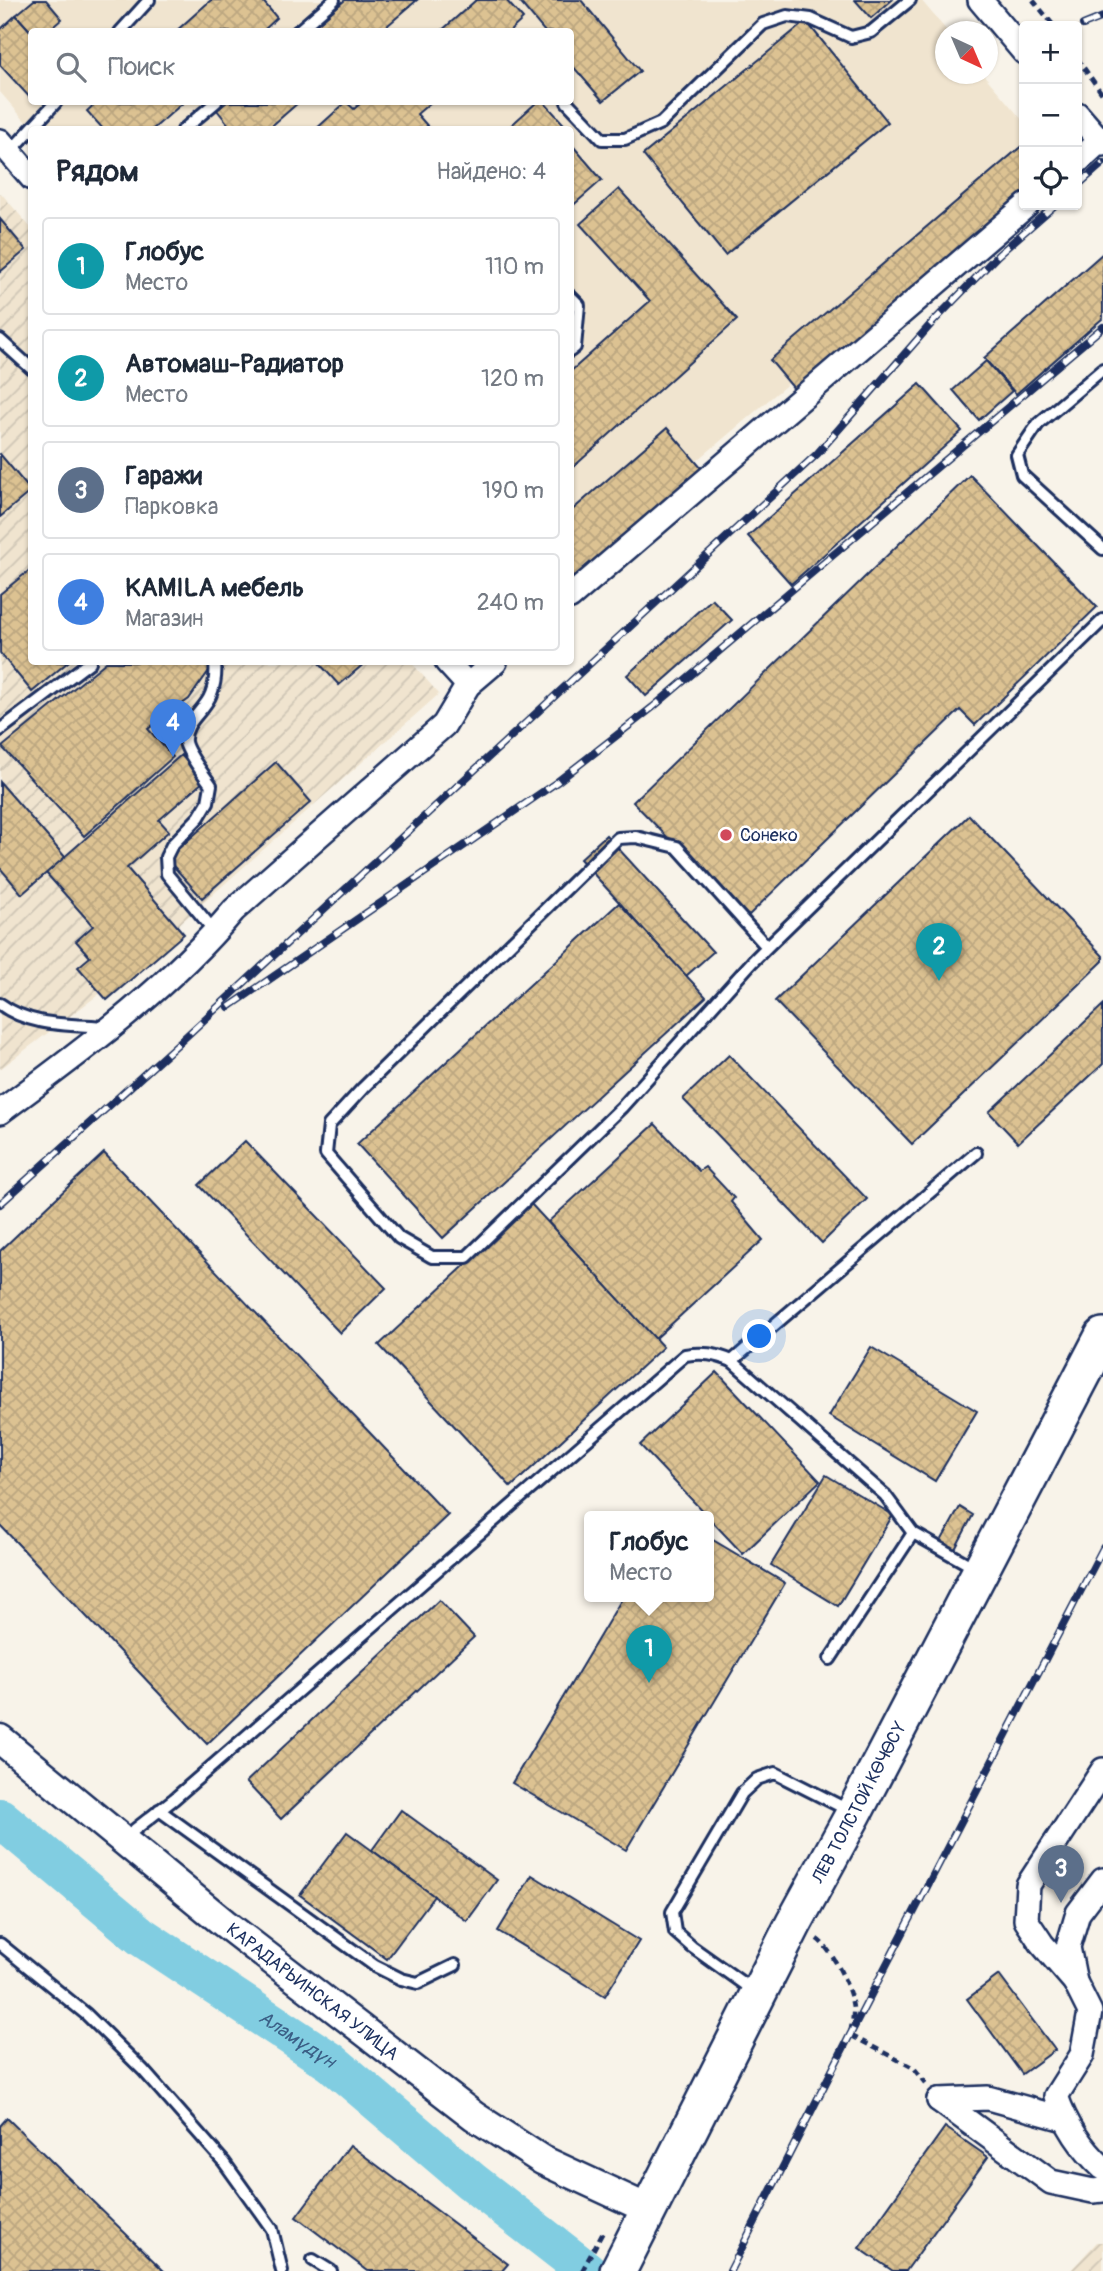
<!DOCTYPE html>
<html lang="ru">
<head>
<meta charset="utf-8">
<style>
	body { margin:0; font-family:Pangolin,sans-serif; background:#f6f6f7; color:#1f2937 }
	.controls { position:absolute; right:21px; top:21px; display:grid; overflow:hidden; border-radius:7px; box-shadow:0 2px 5px #0004 }
	.controls button { width:63px; height:63px; display:grid; place-items:center; padding:0; border:0; border-bottom:2px solid #e0e1e3; background:#fff; color:#1f2937; font:35px sans-serif }
	.compass { position:absolute; left:935px; top:21px; width:63px; height:63px; border-radius:50%; background:#fff; box-shadow:0 2px 5px #0004; rotate:136deg }
	.you { position:absolute; left:760px; top:1337px; width:24px; height:24px; margin:-18px; border:5px solid #fff; border-radius:50%; background:#1a73e8; box-shadow:0 0 0 10px #1a73e833 }
	.badge { display:grid; place-items:center; width:46px; height:46px; border-radius:50%; background:#0b8043; color:#fff; font-size:23px; font-weight:700 }
	.pin { position:absolute; translate:-50% -58px; filter:drop-shadow(0 2px 4px #0008) }
	.pin::after { content:''; position:absolute; top:37px; width:24px; height:21px; background:inherit; clip-path:polygon(0 0,100% 0,50% 100%) }
	.popup { position:absolute; left:584px; top:1511px; width:130px; height:91px; box-sizing:border-box; display:grid; place-content:center; border-radius:7px; background:#fff; filter:drop-shadow(0 2px 5px #0005); font-size:23px; white-space:nowrap; color:#747a83 }
	.popup b { font-size:26px; color:#1f2937 }
	.popup::after { content:''; position:absolute; left:50%; top:100%; margin-left:-14px; border:14px solid transparent; border-top-color:#fff }
	.list { margin:0; padding:0; list-style:none }
	h2 { display:flex; justify-content:space-between; align-items:center; height:91px; margin:0; padding:0 28px; font-size:30px }
	h2 small { font-size:23px; font-weight:400; color:#747a83 }
	.list li { display:grid; grid-template-columns:46px 1fr auto; gap:21px; align-items:center; box-sizing:border-box; height:98px; margin:0 14px 14px; padding:0 14px; border:2px solid #e0e1e3; border-radius:7px }
	.list b { display:block; font-size:26px; white-space:nowrap }
	.list p { margin:0; font-size:23px; white-space:nowrap; color:#747a83 }
	.list em { font-size:23px; font-style:normal; color:#747a83 }
	.icon { flex:none; width:38px; height:38px; fill:none; stroke:currentColor; stroke-width:2; stroke-linecap:round; stroke-linejoin:round }
	.map { position:relative; flex:none; width:1103px; height:2271px; overflow:hidden }
	.search { position:absolute; background:#fff; box-shadow:0 2px 5px #0004; left:28px; top:28px; width:546px; height:77px; display:flex; align-items:center; gap:18px; box-sizing:border-box; padding:0 24px; border-radius:7px; color:#747a83; font-size:26px }
	.panel { position:absolute; background:#fff; box-shadow:0 2px 5px #0004; left:28px; top:126px; width:546px; height:539px; border-radius:7px }
	.map>svg:first-child { display:block }
	.built { fill:#f0e4cf; fill-rule:evenodd }
	.industrial { fill:url(#industrial-furrows) }
	.lines { fill:none; stroke-linecap:round; stroke-linejoin:round }
	.river { stroke:#81cde1; stroke-width:40 }
	.building { fill:url(#building-cross-hatch); stroke:#1b2f5e; stroke-width:2 }
	.service-casing { stroke:#1b2f5e; stroke-width:16 }
	.minor-casing { stroke:#1b2f5e; stroke-width:28 }
	.tertiary-casing { stroke:#1b2f5e; stroke-width:33 }
	.primary-casing { stroke:#1b2f5e; stroke-width:40 }
	.path { stroke:#1b2f5e; stroke-width:4.5; stroke-dasharray:7 5; stroke-linecap:butt }
	.service { stroke:#fff; stroke-width:10 }
	.minor { stroke:#fff; stroke-width:23 }
	.tertiary { stroke:#fff; stroke-width:28 }
	.primary { stroke:#fff; stroke-width:35 }
	.rail-casing { stroke:#1b2f5e; stroke-width:8 }
	.rail { stroke:#fff; stroke-width:5; stroke-dasharray:16; stroke-linecap:butt }
	.poi-dot { fill:#d1495b; stroke:#fff; stroke-width:2.5 }
	.labels { text-anchor:middle; dominant-baseline:central; stroke-width:5; stroke-linejoin:round; paint-order:stroke }
	.poi-label { font-size:18px; fill:#1b2f5e; stroke:#fff; text-anchor:start }
	.street-label { font-size:18px; fill:#1b2f5e; stroke:#fff }
	.water-label { font-size:19px; font-style:italic; fill:#3a5e85; stroke:#fff }
</style>
</head>
<body>
<div class="map">
<svg width="1103" height="2271" viewBox="0 0 1103 2271">
	<defs>
		<pattern id="industrial-furrows" width="10" height="10" patternUnits="userSpaceOnUse" patternTransform="scale(1.75)"><rect width="10" height="10" fill="#f0e4cf"/><path d="M-1 1l2-2M0 10L10 0M9 11l2-2" fill="none" stroke="#cdc4b4"/></pattern>
		<pattern id="building-cross-hatch" width="8" height="8" patternUnits="userSpaceOnUse" patternTransform="scale(1.75)"><rect width="8" height="8" fill="#dcc292"/><path d="M0 0l8 8M0 8l8-8" fill="none" stroke="#bca780"/></pattern>
	</defs>
	<rect width="100%" height="100%" fill="#f8f3e9"/>
	<filter id="ink" filterUnits="userSpaceOnUse"><feTurbulence type="fractalNoise" baseFrequency=".0143" numOctaves="2"/><feDisplacementMap in="SourceGraphic" scale="14" xChannelSelector="R" yChannelSelector="G"/><feConvolveMatrix kernelMatrix="1 2 1 2 8 2 1 2 1" color-interpolation-filters="sRGB"/></filter>
	<g filter="url(#ink)">
		<path class="built" d="M 0,0 L 921,0 L 947,31 L 946,32 L 946,74 L 983,74 L 1024,122 L 1024,183 L 571,568 L 570,130 L 32,129 L 0,92 ZM 32,32 L 570,32 L 570,102 L 32,102 Z"/>
		<g class="industrial">
			<path d="M 0,192 L 31,228 L 32,662 L 411,662 L 439,694 L 106,989 L 0,1069 Z"/>
			<path d="M 1097,2242 L 1103,2242 L 1103,2271 L 1070,2271 Z"/>
		</g>
		<g class="lines">
			<path class="river" id="s1" d="M 0,1818 L 142,1937 L 331,2062 L 471,2181 L 587,2271"/>
		</g>
		<g class="building">
			<path d="M 34,0 L 46,0 L 62,19 L 47,32 L 32,33 L 16,15 Z"/>
			<path d="M 211,0 L 262,0 L 277,18 L 262,32 L 175,32 Z"/>
			<path d="M 345,0 L 417,0 L 380,32 L 308,32 Z"/>
			<path d="M 476,0 L 506,0 L 523,19 L 509,32 L 440,32 Z"/>
			<path d="M 518,0 L 581,0 L 640,71 L 603,101 L 570,63 L 570,32 L 545,32 Z"/>
			<path d="M 855,0 L 892,0 L 871,18 Z"/>
			<path d="M 16,15 L 32,33 L 32,100 L 0,65 L 0,30 Z"/>
			<path d="M 806,21 L 888,122 L 725,255 L 643,155 Z"/>
			<path d="M 97,102 L 184,102 L 152,130 L 104,130 L 87,111 Z"/>
			<path d="M 227,102 L 299,102 L 267,130 L 233,130 L 217,110 Z"/>
			<path d="M 346,102 L 354,109 L 362,102 L 431,102 L 417,114 L 431,130 L 315,130 Z"/>
			<path d="M 537,102 L 544,102 L 569,130 L 506,130 Z"/>
			<path d="M 1024,144 L 1024,192 L 795,390 L 770,360 Z"/>
			<path d="M 573,146 L 602,180 L 570,208 L 570,148 Z"/>
			<path d="M 619,189 L 737,320 L 570,470 L 570,372 L 650,301 L 580,224 Z"/>
			<path d="M 0,219 L 26,250 L 0,272 Z"/>
			<path d="M 1103,253 L 1103,318 L 1016,394 L 984,358 Z"/>
			<path d="M 986,361 L 1012,391 L 979,420 L 953,390 Z"/>
			<path d="M 920,384 L 962,431 L 791,584 L 748,536 Z"/>
			<path d="M 667,428 L 702,469 L 570,582 L 570,512 Z"/>
			<path d="M 0,454 L 31,491 L 0,517 Z"/>
			<path d="M 970,475 L 1097,607 L 975,725 L 960,710 L 746,918 L 633,802 Z"/>
			<path d="M 32,568 L 32,662 L 68,662 L 32,692 L 0,653 L 0,594 Z"/>
			<path d="M 712,599 L 732,620 L 646,696 L 627,675 Z"/>
			<path d="M 106,662 L 210,662 L 213,665 L 189,699 L 148,729 L 173,757 L 84,836 L 2,747 Z"/>
			<path d="M 318,662 L 366,662 L 339,685 Z"/>
			<path d="M 181,755 L 204,781 L 159,820 L 169,831 L 127,868 L 184,934 L 107,1000 L 78,967 L 90,957 L 76,941 L 93,926 L 46,873 Z"/>
			<path d="M 276,762 L 311,802 L 202,898 L 167,859 Z"/>
			<path d="M 0,782 L 65,857 L 22,894 L 0,868 Z"/>
			<path d="M 969,815 L 1103,956 L 1103,961 L 912,1144 L 775,1001 Z"/>
			<path d="M 606,835 L 713,952 L 686,976 L 580,859 Z"/>
			<path d="M 619,903 L 706,997 L 443,1238 L 357,1144 Z"/>
			<path d="M 1103,1005 L 1103,1064 L 1018,1143 L 989,1112 Z"/>
			<path d="M 729,1055 L 867,1199 L 822,1243 L 683,1099 Z"/>
			<path d="M 655,1124 L 699,1171 L 705,1167 L 734,1198 L 731,1202 L 763,1240 L 655,1339 L 548,1222 Z"/>
			<path d="M 245,1141 L 386,1288 L 340,1333 L 199,1185 Z"/>
			<path d="M 104,1153 L 448,1515 L 207,1744 L 0,1525 L 0,1251 Z"/>
			<path d="M 531,1204 L 663,1347 L 511,1487 L 379,1345 Z"/>
			<path d="M 871,1347 L 977,1411 L 935,1481 L 829,1416 Z"/>
			<path d="M 717,1372 L 820,1481 L 743,1554 L 640,1445 Z"/>
			<path d="M 826,1475 L 893,1515 L 838,1606 L 771,1565 Z"/>
			<path d="M 960,1507 L 973,1515 L 954,1551 L 940,1543 Z"/>
			<path d="M 708,1537 L 785,1583 L 626,1850 L 512,1783 L 623,1597 L 708,1597 Z"/>
			<path d="M 439,1600 L 474,1637 L 281,1819 L 246,1782 Z"/>
			<path d="M 401,1810 L 497,1880 L 467,1921 L 372,1850 Z"/>
			<path d="M 347,1832 L 434,1896 L 387,1959 L 300,1895 Z"/>
			<path d="M 532,1875 L 639,1941 L 605,1996 L 498,1931 Z"/>
			<path d="M 999,1975 L 1055,2050 L 1022,2074 L 967,1999 Z"/>
			<path d="M 7,2118 L 164,2271 L 0,2271 L 0,2126 Z"/>
			<path d="M 945,2127 L 988,2157 L 906,2271 L 893,2271 L 859,2248 Z"/>
			<path d="M 350,2145 L 508,2264 L 502,2271 L 368,2271 L 296,2217 Z"/>
		</g>
		<g class="lines">
			<defs>
				<g id="service">
					<path d="M 120,32 L 149,0"/>
					<path d="M 297,32 L 334,0"/>
					<path d="M 567,102 L 602,139 L 625,139 L 661,123 L 763,24 L 787,16 L 811,19 L 851,37 L 871,32 L 910,0"/>
					<path d="M 183,130 L 216,102"/>
					<path d="M 10,152 L 56,102"/>
					<path d="M 570,296 L 579,305 L 575,347 L 570,351"/>
					<path d="M 0,340 L 32,369"/>
					<path d="M 1103,369 L 1038,424 L 1017,455 L 1022,475 L 1103,549"/>
					<path d="M 215,662 C 216,672 215,684 211,694 C 205,711 183,722 185,742 C 187,753 204,775 211,785 L 208,802 L 199,817 L 172,845 L 166,857 L 167,874 L 215,932"/>
					<path d="M 0,730 L 90,662"/>
					<path d="M 767,947 L 677,847 L 636,837 L 618,838 L 363,1088 L 329,1125 L 326,1154 L 399,1238 L 432,1257 L 467,1257 L 622,1107 L 752,962 L 767,947 L 1103,620"/>
					<path d="M 0,1004 C 31,1027 69,1024 106,1027"/>
					<path d="M 732,1361 L 976,1153"/>
					<path d="M 830,1659 L 913,1533"/>
					<path d="M 159,1810 L 375,1966 L 401,1979 L 418,1983 L 455,1965"/>
					<path d="M 124,1838 L 174,1799 L 685,1355 C 703,1352 715,1354 732,1361 L 885,1495 L 913,1533 L 975,1568"/>
					<path d="M 0,1944 L 86,2014 L 143,2070 L 224,2162 L 272,2229 L 282,2271"/>
					<path d="M 755,1992 L 692,1947 L 675,1932 L 672,1912 L 742,1793 L 757,1779 L 775,1773 L 850,1811"/>
					<path d="M 313,2260 L 331,2271"/>
				</g>
				<g id="minor">
					<path d="M 980,0 L 1024,52"/>
					<path d="M 1077,114 L 1103,144"/>
					<path d="M 0,141 L 32,178"/>
					<path d="M 1077,162 L 1100,141"/>
					<path d="M 570,597 L 1027,205"/>
					<path d="M 447,662 L 468,685"/>
					<path d="M 0,1112 C 82,1051 168,989 234,910 L 444,725 L 468,685 L 495,662"/>
					<path d="M 1103,1880 L 1078,1913 L 1068,1947 L 1075,1982 L 1090,2012 L 1082,2055 L 1056,2096 C 1066,2125 1081,2148 1103,2168"/>
					<path d="M 1075,1982 L 1042,1944 L 1026,1920 L 1028,1885 L 1103,1770"/>
					<path d="M 939,2100 L 1051,2182 L 1093,2191 L 1103,2190"/>
					<path d="M 939,2100 L 988,2098 L 1064,2119"/>
				</g>
				<g id="tertiary">
					<path id="s2" d="M 0,1739 L 224,1923 L 474,2116 L 542,2160 L 650,2210"/>
				</g>
				<g id="primary">
					<path id="s3" d="M 618,2271 L 794,1923 L 854,1813 L 1103,1336"/>
				</g>
			</defs>
			<use href="#service" class="service-casing"/>
			<use href="#minor" class="minor-casing"/>
			<use href="#tertiary" class="tertiary-casing"/>
			<use href="#primary" class="primary-casing"/>
			<g class="path">
				<path d="M 1033,0 L 1054,26"/>
				<path d="M 1077,58 L 1103,95"/>
				<path d="M 817,1939 C 833,1950 851,1989 853,2008 C 854,2016 851,2027 850,2035 L 914,2068 L 926,2083"/>
				<path d="M 582,2271 L 604,2230"/>
			</g>
			<use href="#service" class="service"/>
			<use href="#minor" class="minor"/>
			<use href="#tertiary" class="tertiary"/>
			<use href="#primary" class="primary"/>
			<defs>
				<g id="rail">
					<path d="M 1083,25 L 1103,17"/>
					<path d="M 1077,186 L 1103,163"/>
					<path d="M 229,1007 L 557,782 L 653,707 L 1103,327"/>
					<path d="M 0,1204 L 181,1041 L 817,454 L 931,324 L 998,255 L 1055,205"/>
					<path d="M 730,2271 L 850,2035 L 1103,1548"/>
				</g>
			</defs>
			<use href="#rail" class="rail-casing"/>
			<use href="#rail" class="rail"/>
		</g>
	</g>
	<circle class="poi-dot" cx="726" cy="835" r="7"/>
	<g class="labels">
		<g class="poi-label">
			<text x="740" y="835">Сонеко</text>
		</g>
		<g class="street-label">
			<text stroke="none"><textPath href="#s3" startOffset="527">ЛЕВ ТОЛСТОЙ КӨЧӨСҮ</textPath></text>
			<text stroke="none"><textPath href="#s2" startOffset="402">КАРАДАРЬИНСКАЯ УЛИЦА</textPath></text>
		</g>
		<g class="water-label">
			<text stroke="none"><textPath href="#s1" startOffset="371">Аламүдүн</textPath></text>
		</g>
	</g>
</svg>
<div class="controls">
<button>+</button>
<button>−</button>
<button><svg class="icon" aria-label="locate" viewBox="0 0 24 24"><circle cx="12" cy="12" r="6"/><path d="M12 2v4M12 18v4M2 12h4M18 12h4"/></svg></button>
</div>
<svg class="compass" viewBox="-18 -18 36 36"><path d="M0-13l5 13h-10z" fill="#e53935"/><path d="M0 13l5-13h-10z" fill="#747a83"/></svg>
<div class="you"></div>
<div class="pin badge" style="left:649px;top:1683px;background:#0f9aa8">1</div>
<div class="popup"><b>Глобус</b>Место</div>
<div class="pin badge" style="left:939px;top:981px;background:#0f9aa8">2</div>
<div class="pin badge" style="left:1061px;top:1903px;background:#5c6f8a">3</div>
<div class="pin badge" style="left:173px;top:757px;background:#3f7fe0">4</div>
<div class="search"><svg class="icon" aria-label="search" viewBox="0 0 24 24"><circle cx="10" cy="10" r="6"/><path d="M15 15l6 6"/></svg>Поиск</div>
<section class="panel">
<h2>Рядом<small>Найдено: 4</small></h2>
<ul class="list">
<li><span class="badge" style="background:#0f9aa8">1</span><div><b>Глобус</b><p>Место</p></div><em>110 m</em></li>
<li><span class="badge" style="background:#0f9aa8">2</span><div><b>Автомаш-Радиатор</b><p>Место</p></div><em>120 m</em></li>
<li><span class="badge" style="background:#5c6f8a">3</span><div><b>Гаражи</b><p>Парковка</p></div><em>190 m</em></li>
<li><span class="badge" style="background:#3f7fe0">4</span><div><b>KAMILA мебель</b><p>Магазин</p></div><em>240 m</em></li>
</ul>
</section>
</div>
</body>
</html>
